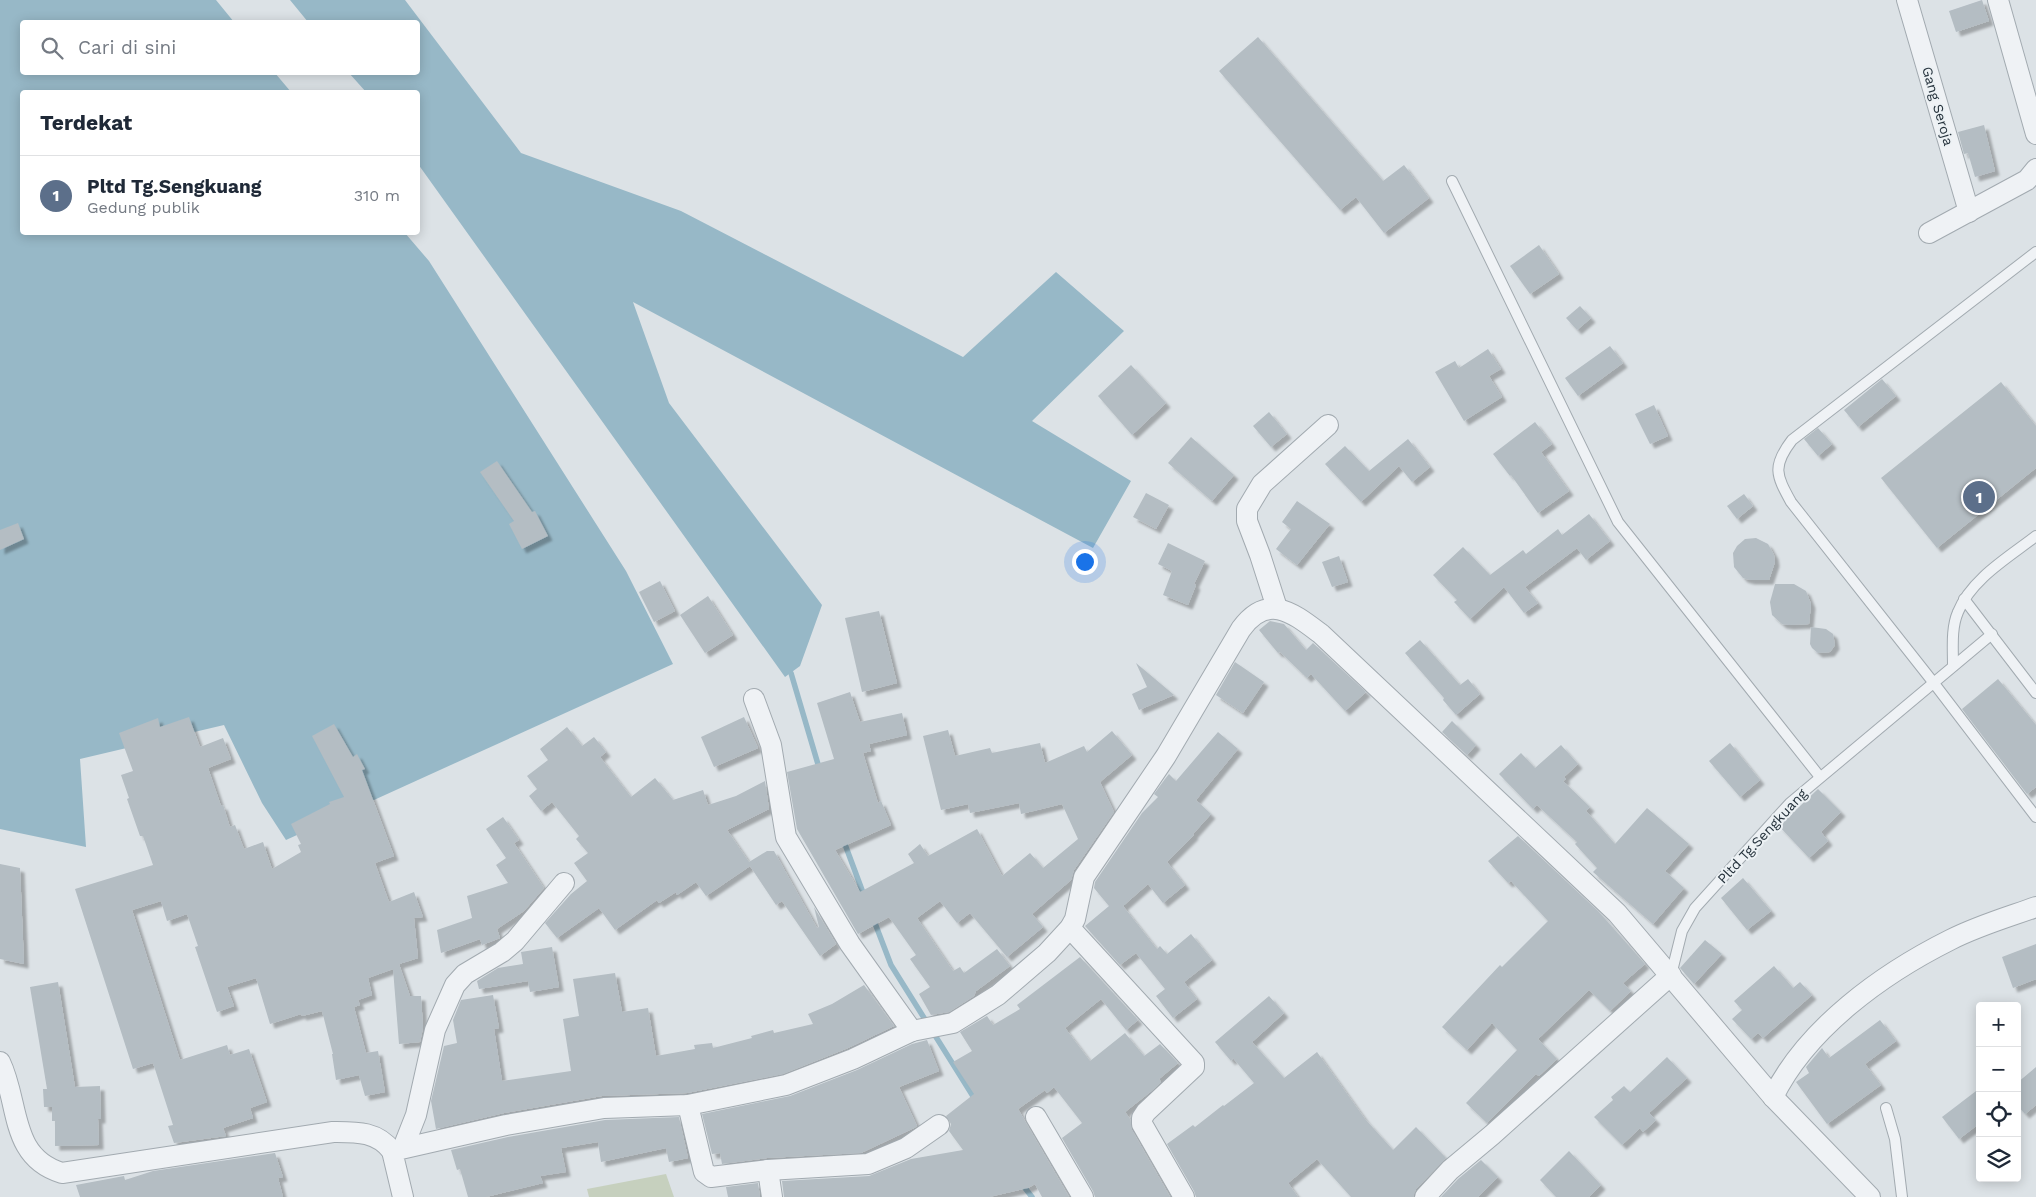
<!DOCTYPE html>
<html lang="id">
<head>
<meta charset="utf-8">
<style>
	body { margin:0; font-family:"Work Sans",sans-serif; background:#f2f2f3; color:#1f2937 }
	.controls { position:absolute; right:15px; bottom:15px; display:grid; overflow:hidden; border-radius:5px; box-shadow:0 2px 12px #0003 }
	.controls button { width:45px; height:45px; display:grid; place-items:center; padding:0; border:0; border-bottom:1px solid #e0e1e3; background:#fff; color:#1f2937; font:25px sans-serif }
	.you { position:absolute; left:1084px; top:561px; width:18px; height:18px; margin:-12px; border:4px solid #fff; border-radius:50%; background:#1a73e8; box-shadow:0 0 0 8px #1a73e833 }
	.badge { display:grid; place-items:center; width:32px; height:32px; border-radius:50%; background:#cd4072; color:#fff; font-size:16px; font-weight:700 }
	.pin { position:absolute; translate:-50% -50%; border:2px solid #fff; box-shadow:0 1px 5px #0006 }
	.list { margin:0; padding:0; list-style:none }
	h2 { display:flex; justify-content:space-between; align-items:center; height:65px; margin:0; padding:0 20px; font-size:21px }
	h2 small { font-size:16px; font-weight:400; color:#747a83 }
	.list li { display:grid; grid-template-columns:32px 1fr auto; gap:15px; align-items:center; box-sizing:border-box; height:80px; padding:0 20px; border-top:1px solid #e0e1e3 }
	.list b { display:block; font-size:19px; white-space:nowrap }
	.list p { margin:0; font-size:16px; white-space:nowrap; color:#747a83 }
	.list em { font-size:16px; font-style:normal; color:#747a83 }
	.icon { flex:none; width:28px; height:28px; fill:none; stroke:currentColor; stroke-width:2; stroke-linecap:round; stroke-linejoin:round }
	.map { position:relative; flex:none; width:2036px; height:1197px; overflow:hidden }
	.search { position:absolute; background:#fff; box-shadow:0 2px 12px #0003; left:20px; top:20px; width:400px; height:55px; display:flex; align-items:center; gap:12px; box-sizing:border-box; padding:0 18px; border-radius:5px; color:#747a83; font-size:19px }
	.panel { position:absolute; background:#fff; box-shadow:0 2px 12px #0003; left:20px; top:90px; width:400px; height:145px; border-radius:5px }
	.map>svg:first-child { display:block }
	.green { fill:#c6d0be }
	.water { fill:#97b8c7 }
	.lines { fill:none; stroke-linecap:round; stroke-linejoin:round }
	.stream { stroke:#97b8c7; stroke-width:5.5 }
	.building { fill:#b4bdc3; filter:url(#shadow) }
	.lane-casing { stroke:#a2aab0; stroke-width:12 }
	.street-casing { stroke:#a2aab0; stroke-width:22 }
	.lane { stroke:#eff2f5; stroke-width:10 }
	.street { stroke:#eff2f5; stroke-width:20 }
	.labels { text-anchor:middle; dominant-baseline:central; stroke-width:4; stroke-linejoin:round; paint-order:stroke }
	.street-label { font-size:14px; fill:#26333d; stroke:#ecf1f4 }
</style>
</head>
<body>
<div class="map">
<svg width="2036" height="1197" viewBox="0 0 2036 1197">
	<defs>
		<filter id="shadow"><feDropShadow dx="4.5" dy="4.5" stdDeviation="1" flood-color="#0004"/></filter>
	</defs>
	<rect width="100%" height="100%" fill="#dce2e6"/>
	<path class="green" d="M 666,1174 L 674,1197 L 589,1197 L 587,1189 Z"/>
	<g class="water">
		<path d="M 0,0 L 216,0 L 234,22 L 22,22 L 22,72 L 275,73 L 291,92 L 22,92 L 22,232 L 405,233 L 429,261 L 626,571 L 673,664 L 286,840 L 262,803 L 224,725 L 80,759 L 86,847 L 0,829 Z"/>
		<path d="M 290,0 L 405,0 L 521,153 L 681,211 L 963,357 L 1056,272 L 1124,331 L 1032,421 L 1131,481 L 1093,548 L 633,302 L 669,403 L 822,605 L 800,666 L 785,677 L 418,164 L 418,92 L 366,92 L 349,73 L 418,72 L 418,22 L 308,22 Z"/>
	</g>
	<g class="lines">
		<g class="stream">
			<path d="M 791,673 L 820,771"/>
			<path d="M 843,839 L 865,898"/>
			<path d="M 873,918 L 891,965 L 976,1101"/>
			<path d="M 1021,1183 L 1032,1197"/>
		</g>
	</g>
	<g class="building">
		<path d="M 1982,0 L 1989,21 L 1956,32 L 1949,11 Z"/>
		<path d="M 1258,37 L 1383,181 L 1404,165 L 1429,198 L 1384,233 L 1356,197 L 1340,210 L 1219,71 Z"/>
		<path d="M 1984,125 L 1995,171 L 1975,177 L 1968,153 L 1964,154 L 1958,132 Z"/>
		<path d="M 1539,245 L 1559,274 L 1530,294 L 1510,266 Z"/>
		<path d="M 1580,306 L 1591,318 L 1577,330 L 1566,318 Z"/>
		<path d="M 1610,346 L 1623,363 L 1578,396 L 1565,378 Z"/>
		<path d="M 1488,349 L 1501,369 L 1489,376 L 1502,397 L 1464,421 L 1435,372 L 1455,361 L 1459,368 Z"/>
		<path d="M 1131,365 L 1166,403 L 1132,435 L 1098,396 Z"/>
		<path d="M 1882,379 L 1896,396 L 1858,427 L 1844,410 Z"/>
		<path d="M 2001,382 L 2036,426 L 2036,468 L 1937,548 L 1881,478 Z"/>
		<path d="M 1654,405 L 1668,436 L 1650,444 L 1635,414 Z"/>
		<path d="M 1269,412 L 1287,434 L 1271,447 L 1253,426 Z"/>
		<path d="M 1535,422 L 1552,444 L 1541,452 L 1569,491 L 1538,513 L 1511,475 L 1510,476 L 1493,454 Z"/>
		<path d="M 1818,428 L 1832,444 L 1818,456 L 1804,439 Z"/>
		<path d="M 1191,437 L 1234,475 L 1212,501 L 1168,463 Z"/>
		<path d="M 1408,439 L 1430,467 L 1412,482 L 1399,466 L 1361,502 L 1325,464 L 1345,446 L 1369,471 Z"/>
		<path d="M 497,461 L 532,512 L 535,511 L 548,536 L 522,549 L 509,524 L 514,521 L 480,472 Z"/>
		<path d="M 1146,493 L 1169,505 L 1156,529 L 1133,517 Z"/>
		<path d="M 1744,494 L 1753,506 L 1737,519 L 1727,506 Z"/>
		<path d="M 1297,501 L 1330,524 L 1297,565 L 1276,549 L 1291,529 L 1282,522 Z"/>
		<path d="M 1589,514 L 1610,541 L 1586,560 L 1577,548 L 1525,587 L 1538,603 L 1524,613 L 1504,587 L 1470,619 L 1454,602 L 1457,600 L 1433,575 L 1463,547 L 1490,575 L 1523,550 L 1526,554 L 1558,529 L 1562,535 Z"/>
		<path d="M 18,523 L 24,539 L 0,550 L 0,530 Z"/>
		<path d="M 1756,538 L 1768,544 L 1774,555 L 1775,562 L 1769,580 L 1750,580 L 1743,578 L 1734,567 L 1733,553 L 1737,546 L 1745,539 Z"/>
		<path d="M 1168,543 L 1205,561 L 1194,584 L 1196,585 L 1188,605 L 1163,595 L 1172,571 L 1158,564 Z"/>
		<path d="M 1339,556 L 1348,582 L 1332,587 L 1322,562 Z"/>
		<path d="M 660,581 L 675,611 L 654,622 L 639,592 Z"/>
		<path d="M 1775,584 L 1794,584 L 1806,591 L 1811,604 L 1809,624 L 1789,625 L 1782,624 L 1772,615 L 1770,602 Z"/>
		<path d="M 708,596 L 733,635 L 705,653 L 680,615 Z"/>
		<path d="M 879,611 L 897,683 L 862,692 L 845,618 Z"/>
		<path d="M 1270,621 L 1284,624 L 1306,650 L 1313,643 L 1366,692 L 1345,711 L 1311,674 L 1307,678 L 1280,652 L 1278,653 L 1259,630 Z"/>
		<path d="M 1811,627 L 1826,629 L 1833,634 L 1835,645 L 1830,652 L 1818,653 L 1812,648 L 1810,644 Z"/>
		<path d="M 1420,640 L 1460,685 L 1468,679 L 1480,694 L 1456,715 L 1443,700 L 1444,698 L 1405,653 Z"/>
		<path d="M 1235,662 L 1264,682 L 1243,713 L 1216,695 Z"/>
		<path d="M 1136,663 L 1174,695 L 1139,710 L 1132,694 L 1147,687 Z"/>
		<path d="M 1998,679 L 2036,725 L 2036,787 L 2027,794 L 1962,709 Z"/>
		<path d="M 850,692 L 860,722 L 902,713 L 907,735 L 869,744 L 871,751 L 863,753 L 878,803 L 881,801 L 891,825 L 835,850 L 860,892 L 914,863 L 908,854 L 920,844 L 928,856 L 977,829 L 1002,876 L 1030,853 L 1043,868 L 1078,839 L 1062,804 L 1021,814 L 1019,803 L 970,813 L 968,804 L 941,810 L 923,736 L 948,730 L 955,756 L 990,748 L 992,753 L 1040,743 L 1045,763 L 1084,746 L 1087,752 L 1112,731 L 1132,755 L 1100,782 L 1114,812 L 1074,870 L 1071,880 L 1032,914 L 1043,927 L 1007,957 L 970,913 L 957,923 L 940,901 L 917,918 L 953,971 L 960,967 L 964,973 L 997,949 L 1010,966 L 976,991 L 974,996 L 949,1012 L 931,1015 L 919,994 L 930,987 L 910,959 L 916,955 L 889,917 L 858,934 L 797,829 L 787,772 L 834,759 L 817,703 Z"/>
		<path d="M 189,717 L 200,747 L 223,738 L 231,759 L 208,768 L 221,806 L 223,805 L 230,827 L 235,825 L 244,849 L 263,842 L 272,869 L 301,852 L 298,845 L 301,844 L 291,824 L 330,804 L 329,802 L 344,797 L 312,736 L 334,724 L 353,757 L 357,754 L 365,769 L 362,770 L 394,856 L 375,863 L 389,902 L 414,892 L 423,917 L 414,918 L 418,958 L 399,964 L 410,996 L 421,996 L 423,1028 L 420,1042 L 399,1044 L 393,969 L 368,978 L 372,995 L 358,1000 L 360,1005 L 354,1007 L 366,1053 L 378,1051 L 385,1092 L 365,1096 L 359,1075 L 336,1080 L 332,1054 L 333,1054 L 322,1011 L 302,1016 L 301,1014 L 270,1024 L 256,978 L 227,987 L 234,1006 L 217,1012 L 195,947 L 198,946 L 187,914 L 167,921 L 161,901 L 132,910 L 180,1060 L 227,1045 L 230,1055 L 249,1049 L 267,1102 L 250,1108 L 253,1118 L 223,1128 L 226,1136 L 174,1143 L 168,1126 L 173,1125 L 153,1063 L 133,1069 L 75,889 L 153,865 L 143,836 L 140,836 L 127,799 L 129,798 L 121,775 L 133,771 L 119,733 L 158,718 L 160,727 Z"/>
		<path d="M 744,717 L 758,748 L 714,767 L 701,737 Z"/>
		<path d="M 1452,721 L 1476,745 L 1467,755 L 1442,732 Z"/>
		<path d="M 567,727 L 582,746 L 594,737 L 606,752 L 600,757 L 631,797 L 655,778 L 673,800 L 703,790 L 708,805 L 736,796 L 765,781 L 769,809 L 727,830 L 749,862 L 767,851 L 774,851 L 817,928 L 819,927 L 814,907 L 836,944 L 820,956 L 782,901 L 776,905 L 750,866 L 706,896 L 696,882 L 677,895 L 676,892 L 659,903 L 657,900 L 615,930 L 599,908 L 557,938 L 545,923 L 571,894 L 587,881 L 574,863 L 588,853 L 576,839 L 579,836 L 552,802 L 541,811 L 529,796 L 537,789 L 527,776 L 548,760 L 540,749 Z"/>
		<path d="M 1218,732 L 1238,749 L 1196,800 L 1211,814 L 1193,834 L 1194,835 L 1167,862 L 1185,885 L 1163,903 L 1148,884 L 1123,906 L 1157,949 L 1160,946 L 1167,954 L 1191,934 L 1212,960 L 1184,982 L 1197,999 L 1173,1018 L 1156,996 L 1165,989 L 1136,953 L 1120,965 L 1085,926 L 1109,906 L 1094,888 L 1095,882 L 1142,813 L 1158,797 L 1154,794 L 1165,779 L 1169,774 L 1176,781 Z"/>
		<path d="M 1730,743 L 1760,780 L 1740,797 L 1709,761 Z"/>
		<path d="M 1561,745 L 1578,764 L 1564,777 L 1566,779 L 1563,781 L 1590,807 L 1586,811 L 1615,844 L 1647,808 L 1689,844 L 1665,871 L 1684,888 L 1653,924 L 1593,872 L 1597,868 L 1575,844 L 1577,842 L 1537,805 L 1533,809 L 1499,774 L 1521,753 L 1535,768 Z"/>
		<path d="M 1818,789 L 1841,812 L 1821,832 L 1828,841 L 1809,858 L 1779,826 Z"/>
		<path d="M 503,817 L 519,840 L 514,843 L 544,888 L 524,911 L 497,929 L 500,938 L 482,945 L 480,939 L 441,953 L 437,930 L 472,918 L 467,896 L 508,883 L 496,865 L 506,858 L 486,829 Z"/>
		<path d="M 1518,836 L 1598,911 L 1645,964 L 1623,983 L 1631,991 L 1610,1011 L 1589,990 L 1538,1039 L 1557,1059 L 1539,1076 L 1536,1074 L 1487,1123 L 1466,1103 L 1517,1050 L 1492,1023 L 1467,1050 L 1442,1027 L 1500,965 L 1502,967 L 1548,921 L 1511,881 L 1508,883 L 1488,861 Z"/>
		<path d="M 0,864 L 20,868 L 24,964 L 0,959 Z"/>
		<path d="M 1743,878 L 1771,911 L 1747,930 L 1721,898 Z"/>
		<path d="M 1705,940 L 1722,954 L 1694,984 L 1680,968 Z"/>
		<path d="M 2036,944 L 2036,979 L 2013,988 L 2002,957 Z"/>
		<path d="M 552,947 L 559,987 L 530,992 L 528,981 L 479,989 L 477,981 L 498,968 L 523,964 L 521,952 Z"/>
		<path d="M 1080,957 L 1138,1020 L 1126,1030 L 1101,999 L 1065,1028 L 1090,1061 L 1125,1033 L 1144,1056 L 1160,1044 L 1178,1063 L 1159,1079 L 1161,1082 L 1154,1089 L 1125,1112 L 1130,1119 L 1132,1130 L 1170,1197 L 1095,1197 L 1093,1191 L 1062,1138 L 1082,1123 L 1054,1087 L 1047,1093 L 1045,1090 L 1018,1109 L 1069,1197 L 1042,1197 L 1035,1184 L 1028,1188 L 989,1197 L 784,1197 L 782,1181 L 869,1176 L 911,1159 L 963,1150 L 949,1131 L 951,1124 L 946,1116 L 974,1094 L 953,1062 L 972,1051 L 960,1032 L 987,1016 L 993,1025 L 1020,1009 L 1017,1005 Z"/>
		<path d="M 1774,966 L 1793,988 L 1800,982 L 1812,995 L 1763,1038 L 1758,1033 L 1751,1039 L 1732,1019 L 1742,1010 L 1734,1001 Z"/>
		<path d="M 615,973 L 622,1012 L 648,1008 L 656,1056 L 695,1049 L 694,1045 L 712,1043 L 713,1048 L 752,1038 L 751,1036 L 773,1030 L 774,1033 L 813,1024 L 808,1014 L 832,1004 L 864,985 L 894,1026 L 848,1048 L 783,1074 L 687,1093 L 602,1096 L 504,1113 L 436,1129 L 431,1101 L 444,1046 L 457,1043 L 453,1020 L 461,1000 L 493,995 L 499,1028 L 494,1029 L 502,1081 L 571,1071 L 563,1019 L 579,1016 L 573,979 Z"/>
		<path d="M 58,982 L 75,1087 L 100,1086 L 101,1119 L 98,1119 L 99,1145 L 55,1146 L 55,1121 L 52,1121 L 52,1107 L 44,1107 L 43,1089 L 47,1089 L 30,987 Z"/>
		<path d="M 1269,996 L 1284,1013 L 1252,1042 L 1284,1078 L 1317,1052 L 1365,1119 L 1393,1150 L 1416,1127 L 1446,1158 L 1416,1189 L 1413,1197 L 1351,1197 L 1317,1159 L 1288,1183 L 1298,1197 L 1196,1197 L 1194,1191 L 1167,1144 L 1193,1125 L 1195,1127 L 1223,1105 L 1224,1106 L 1254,1083 L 1233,1058 L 1231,1061 L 1215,1042 Z"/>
		<path d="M 1880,1020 L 1896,1041 L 1865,1064 L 1881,1085 L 1827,1124 L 1796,1082 L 1809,1073 L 1806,1067 L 1822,1048 L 1829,1058 Z"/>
		<path d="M 927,1040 L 939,1071 L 899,1087 L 917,1126 L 914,1128 L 861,1153 L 767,1158 L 722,1164 L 720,1153 L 712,1154 L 702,1114 L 790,1096 L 857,1070 L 912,1044 Z"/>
		<path d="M 1667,1057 L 1687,1078 L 1649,1113 L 1656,1120 L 1643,1132 L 1640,1128 L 1622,1145 L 1594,1117 L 1613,1100 L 1611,1097 L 1624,1086 L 1630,1092 Z"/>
		<path d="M 2036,1067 L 2036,1105 L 2025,1114 L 2017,1105 L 2017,1083 Z"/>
		<path d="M 1980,1088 L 1980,1123 L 1959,1139 L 1942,1117 Z"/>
		<path d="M 679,1117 L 688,1158 L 669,1162 L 666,1148 L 601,1162 L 598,1142 L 561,1148 L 566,1172 L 540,1176 L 543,1183 L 486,1197 L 468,1197 L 460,1169 L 457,1170 L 451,1150 L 508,1137 L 605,1120 Z"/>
		<path d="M 1569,1151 L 1601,1185 L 1589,1197 L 1556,1197 L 1540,1180 Z"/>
		<path d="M 275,1153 L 283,1177 L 278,1178 L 283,1197 L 80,1197 L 76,1185 L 124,1176 L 125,1180 L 153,1171 Z"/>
		<path d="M 1481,1160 L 1498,1177 L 1478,1197 L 1441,1197 L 1458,1179 Z"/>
		<path d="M 758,1183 L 760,1197 L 728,1197 L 726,1187 Z"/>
	</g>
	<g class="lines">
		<defs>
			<g id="lane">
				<path d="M 1452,181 L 1618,522 L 1820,777"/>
				<path d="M 2036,252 L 1792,440 C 1772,466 1776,475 1791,502 L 1933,682 L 2036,817"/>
				<path d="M 1964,599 L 2036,693"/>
				<path d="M 1953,666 C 1953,648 1951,628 1958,612 C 1971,579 2009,557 2036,536"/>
				<path d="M 1671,975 L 1682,931 L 1695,908 L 1790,803 L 1992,634"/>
				<path d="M 1886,1108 L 1895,1139 L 1902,1197"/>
			</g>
			<g id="street">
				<path d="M 1907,0 L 1969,212"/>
				<path d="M 1998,0 L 2036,134"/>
				<path d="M 1929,233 L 2027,180 L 2036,169"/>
				<path d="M 1277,608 L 1260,555 L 1247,521 L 1247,509 L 1262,484 L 1328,425"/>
				<path d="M 754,699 L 771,745 L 786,837 L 850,944 L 912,1031"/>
				<path d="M 1070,928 L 1194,1063 L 1194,1067 L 1146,1112 L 1142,1118 L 1142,1124 L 1184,1197"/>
				<path d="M 0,1062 C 20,1103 9,1157 62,1173 L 333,1132 C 356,1132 377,1131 392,1151"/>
				<path d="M 1773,1097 C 1807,1028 1882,974 1950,940 C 1977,926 2008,917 2036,907"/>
				<path d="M 688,1105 L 704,1172 L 711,1177 L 768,1170 L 868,1164 L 906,1148 L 939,1125"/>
				<path d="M 1036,1117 L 1083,1197"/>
				<path d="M 403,1148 L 416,1115 L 435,1030 L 455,985 L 465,974 L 502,952 L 515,941 L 564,883"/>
				<path d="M 768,1170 L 772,1197"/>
				<path d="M 403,1197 L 392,1151 L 506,1125 L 604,1108 L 688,1105 L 786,1085 L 853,1059 L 912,1031 L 953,1023 L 998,995 L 1047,953 L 1070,928 L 1075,919 L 1084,877 L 1166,756 L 1241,629 C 1268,592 1293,613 1321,634 L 1617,913 L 1773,1097 L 1870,1197"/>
				<path d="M 1425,1197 L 1450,1170 L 1492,1135 L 1671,975"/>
			</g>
		</defs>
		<use href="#lane" class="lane-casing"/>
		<use href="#street" class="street-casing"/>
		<use href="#lane" class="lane"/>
		<use href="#street" class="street"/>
	</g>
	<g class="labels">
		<g class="street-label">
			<text transform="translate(1938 106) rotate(74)">Gang Seroja</text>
			<text transform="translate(1762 836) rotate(-47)">Pltd Tg.Sengkuang</text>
		</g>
	</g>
</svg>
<div class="controls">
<button>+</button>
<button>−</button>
<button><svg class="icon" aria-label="locate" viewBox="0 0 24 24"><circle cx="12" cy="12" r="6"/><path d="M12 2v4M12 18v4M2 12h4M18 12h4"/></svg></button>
<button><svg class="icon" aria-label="layers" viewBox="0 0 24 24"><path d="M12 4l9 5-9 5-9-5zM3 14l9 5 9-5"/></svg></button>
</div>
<div class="you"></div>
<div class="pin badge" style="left:1979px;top:497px;background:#5c6f8a">1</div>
<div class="search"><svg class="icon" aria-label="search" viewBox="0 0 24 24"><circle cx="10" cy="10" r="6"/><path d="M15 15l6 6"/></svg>Cari di sini</div>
<section class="panel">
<h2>Terdekat<small></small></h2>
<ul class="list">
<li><span class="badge" style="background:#5c6f8a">1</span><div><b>Pltd Tg.Sengkuang</b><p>Gedung publik</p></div><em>310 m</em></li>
</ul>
</section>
</div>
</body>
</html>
